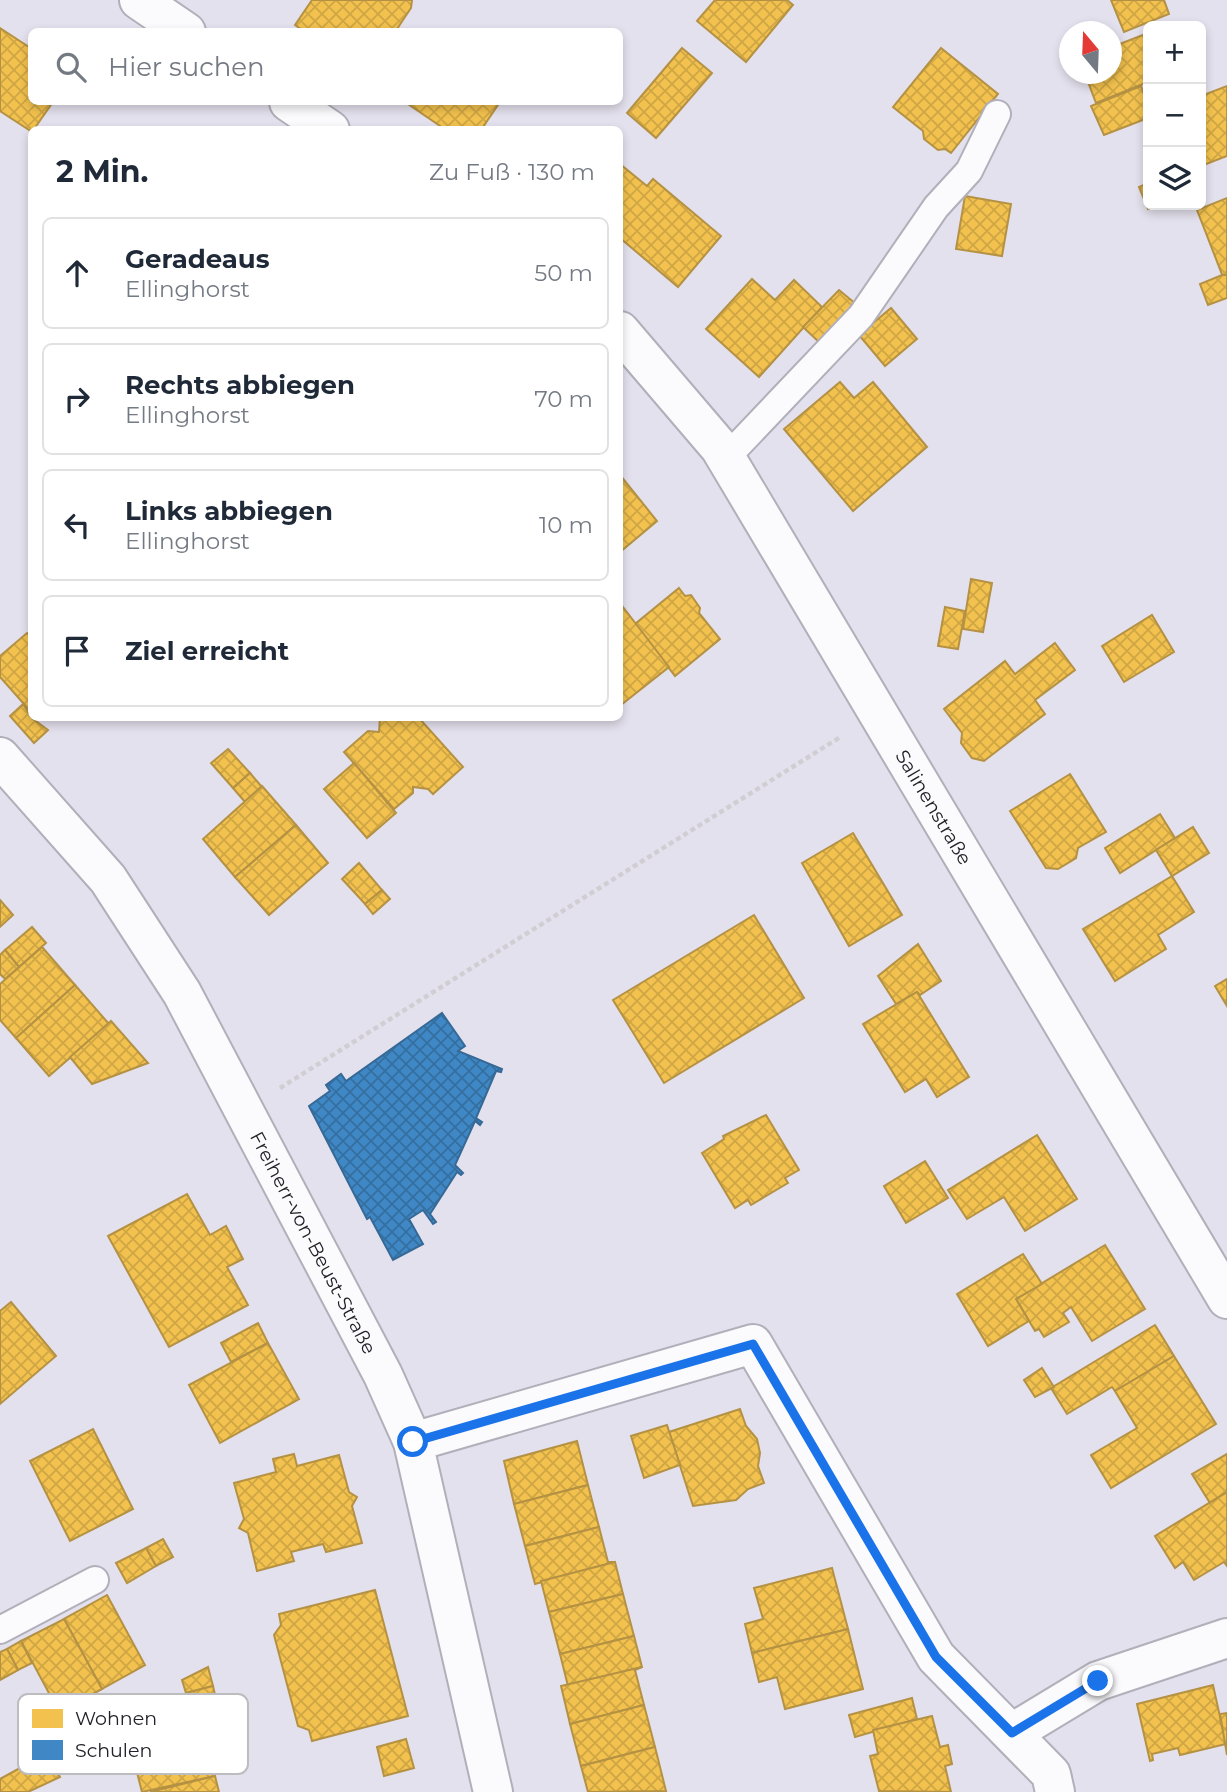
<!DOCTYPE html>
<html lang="de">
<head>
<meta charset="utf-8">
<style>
	body { margin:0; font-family:Montserrat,sans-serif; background:#f2f2f3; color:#1f2937 }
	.controls { position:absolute; right:21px; top:21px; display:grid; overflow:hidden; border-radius:10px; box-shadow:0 4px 10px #0003 }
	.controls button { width:63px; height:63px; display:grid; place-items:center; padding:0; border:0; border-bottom:2px solid #e0e1e3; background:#fff; color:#1f2937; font:35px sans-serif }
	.compass { position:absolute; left:1059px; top:21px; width:63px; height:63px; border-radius:50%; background:#fff; box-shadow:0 4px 10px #0003; rotate:341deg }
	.stop { position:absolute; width:21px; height:21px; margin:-16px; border:5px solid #1a73e8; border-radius:50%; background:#fff }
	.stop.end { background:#1a73e8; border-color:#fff; box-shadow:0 2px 7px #0008 }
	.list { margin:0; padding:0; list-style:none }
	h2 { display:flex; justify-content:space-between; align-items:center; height:91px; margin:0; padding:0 28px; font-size:30px }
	h2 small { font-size:23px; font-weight:400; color:#747a83 }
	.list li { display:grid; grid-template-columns:46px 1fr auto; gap:21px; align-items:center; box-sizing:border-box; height:112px; margin:0 14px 14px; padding:0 14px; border:2px solid #e0e1e3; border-radius:10px }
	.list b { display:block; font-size:26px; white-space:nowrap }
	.list p { margin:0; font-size:23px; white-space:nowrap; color:#747a83 }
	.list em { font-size:23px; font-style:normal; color:#747a83 }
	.icon { flex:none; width:38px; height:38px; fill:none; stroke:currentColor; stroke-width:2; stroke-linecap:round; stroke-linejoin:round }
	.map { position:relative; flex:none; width:1227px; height:1792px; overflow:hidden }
	.search { position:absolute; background:#fff; box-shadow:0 4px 10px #0003; left:28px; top:28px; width:595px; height:77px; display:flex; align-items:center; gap:18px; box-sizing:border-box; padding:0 24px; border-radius:10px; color:#747a83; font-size:26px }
	.panel { position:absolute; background:#fff; box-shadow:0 4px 10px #0003; left:28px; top:126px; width:595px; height:595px; border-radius:10px }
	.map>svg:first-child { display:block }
	.homes { fill:url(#homes-cross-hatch); stroke:#b49143; stroke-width:2 }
	.schools { fill:url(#schools-cross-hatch); stroke:#366996; stroke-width:2 }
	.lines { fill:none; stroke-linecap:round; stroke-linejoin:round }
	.service-casing { stroke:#b1afb9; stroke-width:30 }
	.minor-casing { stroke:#b1afb9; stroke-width:42 }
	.path { stroke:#d0ced2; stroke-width:4.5; stroke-dasharray:5 3.5; stroke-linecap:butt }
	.service { stroke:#fbfafc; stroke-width:26 }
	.minor { stroke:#fbfafc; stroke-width:38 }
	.route { stroke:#1a73e8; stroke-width:9 }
	.labels { text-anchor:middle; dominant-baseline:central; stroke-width:7; stroke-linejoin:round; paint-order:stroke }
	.street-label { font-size:19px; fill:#222028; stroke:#fff }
	.key { fill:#fff; stroke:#bdbcbe; stroke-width:2 }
	.key-label { font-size:19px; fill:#222028 }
</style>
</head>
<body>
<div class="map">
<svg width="1227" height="1792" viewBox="0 0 1227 1792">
	<defs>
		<pattern id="homes-cross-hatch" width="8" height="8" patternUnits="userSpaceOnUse" patternTransform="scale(1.75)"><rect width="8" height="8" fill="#f2c14e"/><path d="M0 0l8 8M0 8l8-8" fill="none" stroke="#cfa644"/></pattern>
		<pattern id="schools-cross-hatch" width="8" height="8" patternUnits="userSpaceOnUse" patternTransform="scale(1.75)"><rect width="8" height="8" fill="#3f88c5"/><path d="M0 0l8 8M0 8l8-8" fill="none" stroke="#346fa0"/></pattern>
	</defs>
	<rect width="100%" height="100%" fill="#e4e1ee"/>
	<g class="homes">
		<path d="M 312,0 L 412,0 L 411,8 L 395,32 L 305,32 L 295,25 Z"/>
		<path d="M 715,0 L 787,0 L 793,5 L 746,62 L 697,21 Z"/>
		<path d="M 1111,0 L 1164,0 L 1169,14 L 1124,32 Z"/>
		<path d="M 0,28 L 32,49 L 32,102 L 53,102 L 32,132 L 0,111 Z"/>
		<path d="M 1148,33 L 1148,82 L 1096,103 L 1085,74 L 1112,74 L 1112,47 Z"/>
		<path d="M 682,48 L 712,73 L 656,138 L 627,113 Z"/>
		<path d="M 941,48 L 998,94 L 951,153 L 945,149 L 938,150 L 924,139 L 923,131 L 893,107 Z"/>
		<path d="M 1141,86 L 1148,103 L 1148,118 L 1104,135 L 1091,106 Z"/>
		<path d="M 1227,86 L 1227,156 L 1201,166 L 1201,96 Z"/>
		<path d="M 405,102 L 500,102 L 481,130 L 446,130 Z"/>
		<path d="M 620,164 L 647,186 L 653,179 L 721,236 L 678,287 L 620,238 Z"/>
		<path d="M 1148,183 L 1148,205 L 1158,205 L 1148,209 L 1139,187 Z"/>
		<path d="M 965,196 L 1011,204 L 1002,256 L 956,249 Z"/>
		<path d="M 1227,198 L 1227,275 L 1223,277 L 1197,210 Z"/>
		<path d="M 1222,275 L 1227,275 L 1227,298 L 1208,305 L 1200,284 Z"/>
		<path d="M 752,279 L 775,300 L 794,280 L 822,307 L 759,377 L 706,329 Z"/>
		<path d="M 839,290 L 856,304 L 821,344 L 803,327 Z"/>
		<path d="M 891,308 L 917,339 L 885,366 L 859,335 Z"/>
		<path d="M 840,382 L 854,398 L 873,382 L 927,447 L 853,511 L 784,429 Z"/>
		<path d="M 620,475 L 657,521 L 620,552 Z"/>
		<path d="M 971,579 L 992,583 L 983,632 L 963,629 Z"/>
		<path d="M 679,588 L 685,596 L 691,595 L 700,608 L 699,613 L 720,639 L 675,676 L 635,624 Z"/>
		<path d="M 623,607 L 669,667 L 621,705 L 620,610 Z"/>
		<path d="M 945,607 L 965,611 L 958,649 L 938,646 Z"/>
		<path d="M 1152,615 L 1174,652 L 1124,682 L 1102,646 Z"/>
		<path d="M 27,633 L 32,638 L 32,713 L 0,677 L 0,656 Z"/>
		<path d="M 1055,643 L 1075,670 L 1035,700 L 1045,714 L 984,761 L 972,758 L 961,743 L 962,733 L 944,709 L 1005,661 L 1015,674 Z"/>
		<path d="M 23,704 L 32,718 L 48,730 L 34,743 L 10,716 Z"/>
		<path d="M 380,718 L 419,718 L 463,767 L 433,794 L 428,789 L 413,787 L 413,793 L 394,809 L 344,752 L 368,731 L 379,732 Z"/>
		<path d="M 228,749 L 250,773 L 233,788 L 211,763 Z"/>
		<path d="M 354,763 L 396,813 L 367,838 L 324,789 Z"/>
		<path d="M 250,773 L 262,787 L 245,802 L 233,788 Z"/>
		<path d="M 1070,774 L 1106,832 L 1078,848 L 1076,858 L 1058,869 L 1046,868 L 1010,811 Z"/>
		<path d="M 262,786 L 296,825 L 235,877 L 203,839 Z"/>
		<path d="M 1160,814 L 1175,838 L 1120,873 L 1105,848 Z"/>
		<path d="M 296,825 L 328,863 L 269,915 L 235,877 Z"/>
		<path d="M 1193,827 L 1209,853 L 1172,876 L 1156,850 Z"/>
		<path d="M 853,833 L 902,915 L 849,946 L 802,863 Z"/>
		<path d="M 359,863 L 382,890 L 365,904 L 342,879 Z"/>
		<path d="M 1172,876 L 1194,912 L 1158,935 L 1166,949 L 1115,981 L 1083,929 Z"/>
		<path d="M 382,890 L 390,899 L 373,914 L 365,904 Z"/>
		<path d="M 0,900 L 13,915 L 0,927 Z"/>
		<path d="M 754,915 L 804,998 L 664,1083 L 613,1000 Z"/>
		<path d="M 32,927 L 46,943 L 19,967 L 5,950 Z"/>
		<path d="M 918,944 L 941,981 L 920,995 L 917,992 L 896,1004 L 878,976 Z"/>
		<path d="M 42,947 L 75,985 L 16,1038 L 0,1020 L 0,984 Z"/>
		<path d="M 5,950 L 19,967 L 5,979 L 0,974 L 0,955 Z"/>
		<path d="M 1227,979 L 1227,1006 L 1215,986 Z"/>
		<path d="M 75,985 L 109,1024 L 49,1076 L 16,1038 Z"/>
		<path d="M 917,992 L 969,1077 L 937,1097 L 926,1079 L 905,1092 L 863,1024 Z"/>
		<path d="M 111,1021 L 148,1063 L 92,1084 L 70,1057 Z"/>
		<path d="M 766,1115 L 799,1170 L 785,1178 L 788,1183 L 751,1205 L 748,1200 L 735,1208 L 702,1153 L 724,1139 L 723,1136 Z"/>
		<path d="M 1037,1135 L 1077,1199 L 1025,1231 L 1004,1197 L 967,1219 L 948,1190 Z"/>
		<path d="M 925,1161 L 948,1198 L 906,1223 L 884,1186 Z"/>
		<path d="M 187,1194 L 210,1235 L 226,1226 L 243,1259 L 227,1267 L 248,1305 L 169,1347 L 108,1236 Z"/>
		<path d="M 1105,1245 L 1145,1309 L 1092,1341 L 1071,1307 L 1063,1313 L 1069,1322 L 1044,1337 L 1039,1329 L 1035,1331 L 1016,1299 Z"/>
		<path d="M 1023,1254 L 1042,1284 L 1016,1299 L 1029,1321 L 988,1346 L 957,1294 Z"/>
		<path d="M 11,1302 L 56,1356 L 0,1404 L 0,1311 Z"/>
		<path d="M 258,1323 L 268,1343 L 231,1362 L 221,1343 Z"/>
		<path d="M 1155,1325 L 1174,1356 L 1115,1391 L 1112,1387 L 1067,1414 L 1051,1388 Z"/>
		<path d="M 268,1343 L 299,1399 L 220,1443 L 189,1385 Z"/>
		<path d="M 1174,1356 L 1216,1424 L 1111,1488 L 1091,1455 L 1137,1428 L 1115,1391 Z"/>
		<path d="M 1042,1368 L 1054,1387 L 1035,1397 L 1024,1380 Z"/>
		<path d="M 740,1409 L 746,1426 L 757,1439 L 760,1453 L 758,1466 L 764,1483 L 748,1489 L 736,1500 L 693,1506 L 669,1432 Z"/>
		<path d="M 667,1425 L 680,1465 L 644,1478 L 631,1436 Z"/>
		<path d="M 93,1429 L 133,1509 L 70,1541 L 30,1461 Z"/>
		<path d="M 577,1441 L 588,1485 L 514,1504 L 504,1461 Z"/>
		<path d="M 294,1454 L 297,1466 L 339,1455 L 349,1492 L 357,1497 L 352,1506 L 362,1543 L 326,1552 L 323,1544 L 291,1552 L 294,1561 L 257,1571 L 248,1533 L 239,1528 L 244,1519 L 234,1483 L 276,1472 L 273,1459 Z"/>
		<path d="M 1227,1454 L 1227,1492 L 1210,1503 L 1192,1474 Z"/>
		<path d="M 588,1485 L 599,1527 L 525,1546 L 514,1504 Z"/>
		<path d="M 1227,1492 L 1227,1566 L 1224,1562 L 1194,1580 L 1183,1562 L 1175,1568 L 1155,1536 Z"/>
		<path d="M 599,1527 L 608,1562 L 615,1562 L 535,1584 L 525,1546 Z"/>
		<path d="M 163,1539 L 173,1557 L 156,1566 L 146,1548 Z"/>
		<path d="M 146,1548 L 156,1566 L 127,1583 L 116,1563 Z"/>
		<path d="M 615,1562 L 623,1594 L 549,1612 L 541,1581 Z"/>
		<path d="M 832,1568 L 848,1629 L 752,1653 L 745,1624 L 763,1619 L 754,1588 Z"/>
		<path d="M 375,1590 L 408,1716 L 312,1741 L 309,1730 L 298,1726 L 274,1635 L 281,1625 L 279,1614 Z"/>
		<path d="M 623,1594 L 634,1636 L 560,1654 L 549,1612 Z"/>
		<path d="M 107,1595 L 145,1665 L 102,1689 L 64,1619 Z"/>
		<path d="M 64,1619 L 102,1689 L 59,1712 L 21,1641 Z"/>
		<path d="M 848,1629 L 863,1689 L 785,1709 L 777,1677 L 759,1682 L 752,1653 Z"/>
		<path d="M 634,1636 L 642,1667 L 568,1686 L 560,1654 Z"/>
		<path d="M 21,1641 L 32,1663 L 18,1670 L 7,1649 Z"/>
		<path d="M 7,1649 L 18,1670 L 0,1680 L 0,1652 Z"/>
		<path d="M 208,1667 L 213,1686 L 186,1693 L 182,1680 Z"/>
		<path d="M 642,1667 L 635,1670 L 644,1705 L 570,1724 L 561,1686 Z"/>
		<path d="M 1213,1685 L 1226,1744 L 1180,1755 L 1178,1748 L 1152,1754 L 1153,1760 L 1150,1761 L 1137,1704 Z"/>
		<path d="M 213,1686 L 221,1722 L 194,1728 L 186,1693 Z"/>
		<path d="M 912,1698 L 917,1719 L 855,1737 L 849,1715 Z"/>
		<path d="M 644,1705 L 655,1747 L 581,1766 L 570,1724 Z"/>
		<path d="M 1227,1713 L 1227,1755 L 1220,1714 Z"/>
		<path d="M 932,1716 L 940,1747 L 948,1745 L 952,1764 L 945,1766 L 951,1792 L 879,1791 L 870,1756 L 878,1754 L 873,1730 Z"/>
		<path d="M 203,1726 L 215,1776 L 142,1792 L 130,1745 Z"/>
		<path d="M 406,1739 L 414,1768 L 384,1776 L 377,1747 Z"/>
		<path d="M 655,1747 L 666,1791 L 588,1792 L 581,1766 Z"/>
		<path d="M 47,1753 L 60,1777 L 28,1792 L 0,1792 L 0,1779 Z"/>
		<path d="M 215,1776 L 219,1792 L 150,1792 Z"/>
	</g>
	<path class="schools" d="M 442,1013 L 465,1046 L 458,1051 L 502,1069 L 501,1072 L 496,1071 L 476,1118 L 482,1122 L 480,1125 L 475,1121 L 455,1165 L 463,1173 L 461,1175 L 457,1172 L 430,1214 L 436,1222 L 433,1224 L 423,1210 L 409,1219 L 423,1244 L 393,1260 L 370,1217 L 367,1219 L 309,1106 L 330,1091 L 326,1085 L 341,1074 L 346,1081 Z"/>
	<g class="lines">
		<defs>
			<g id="service">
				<path d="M 726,458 L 861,316 L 936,207 L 969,171 L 997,114"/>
				<path d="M 0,1630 L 95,1580"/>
			</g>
			<g id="minor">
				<path d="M 139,0 L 186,32"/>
				<path d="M 289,102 L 330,130"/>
				<path id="s1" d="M 620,331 L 720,448 L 1227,1299"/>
				<path id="s2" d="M 0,757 L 108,879 L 182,993 L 383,1375 L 413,1442 L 493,1792"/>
				<path d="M 413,1442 L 753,1344 L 936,1657 L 1051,1774 L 1055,1792"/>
				<path d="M 1012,1733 L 1098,1681 L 1227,1638"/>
			</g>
		</defs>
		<use href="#service" class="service-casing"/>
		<use href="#minor" class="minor-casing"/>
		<path class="path" d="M 280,1088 L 842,736"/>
		<use href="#service" class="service"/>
		<use href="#minor" class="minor"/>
	</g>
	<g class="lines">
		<path class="route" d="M 413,1442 L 753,1344 L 936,1657 L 1012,1733 L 1098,1681"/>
	</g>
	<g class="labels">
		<g class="street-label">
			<text stroke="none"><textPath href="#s1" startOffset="572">Salinenstraße</textPath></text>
			<text stroke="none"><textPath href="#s2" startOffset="581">Freiherr-von-Beust-Straße</textPath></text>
		</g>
	</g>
	<rect x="18" y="1694" width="230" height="80" rx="10" class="key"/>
	<rect x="32" y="1709" width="31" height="19" fill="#f2c14e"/>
	<rect x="32" y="1740" width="31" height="20" fill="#3f88c5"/>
	<g class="key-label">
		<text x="75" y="1725">Wohnen</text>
		<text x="75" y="1757">Schulen</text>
	</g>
</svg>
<div class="controls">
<button>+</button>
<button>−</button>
<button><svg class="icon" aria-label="layers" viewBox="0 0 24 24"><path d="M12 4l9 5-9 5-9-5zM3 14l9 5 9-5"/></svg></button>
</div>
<svg class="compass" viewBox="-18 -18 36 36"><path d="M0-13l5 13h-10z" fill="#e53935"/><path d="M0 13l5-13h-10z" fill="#747a83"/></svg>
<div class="stop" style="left:413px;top:1442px"></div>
<div class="stop end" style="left:1098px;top:1681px"></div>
<div class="search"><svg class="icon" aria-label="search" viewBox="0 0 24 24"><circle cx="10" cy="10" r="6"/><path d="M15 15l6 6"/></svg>Hier suchen</div>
<section class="panel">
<h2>2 Min.<small>Zu Fuß · 130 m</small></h2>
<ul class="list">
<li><svg class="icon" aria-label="ahead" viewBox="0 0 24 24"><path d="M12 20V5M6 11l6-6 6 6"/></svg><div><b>Geradeaus</b><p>Ellinghorst</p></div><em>50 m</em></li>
<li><svg class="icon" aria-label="right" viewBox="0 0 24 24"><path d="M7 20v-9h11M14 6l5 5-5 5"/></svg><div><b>Rechts abbiegen</b><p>Ellinghorst</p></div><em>70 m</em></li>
<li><svg class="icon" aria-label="left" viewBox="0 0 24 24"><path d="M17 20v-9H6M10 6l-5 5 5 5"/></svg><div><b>Links abbiegen</b><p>Ellinghorst</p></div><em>10 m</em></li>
<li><svg class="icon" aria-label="arrive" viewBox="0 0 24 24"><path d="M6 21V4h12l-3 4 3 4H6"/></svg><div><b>Ziel erreicht</b></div></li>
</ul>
</section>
</div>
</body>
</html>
